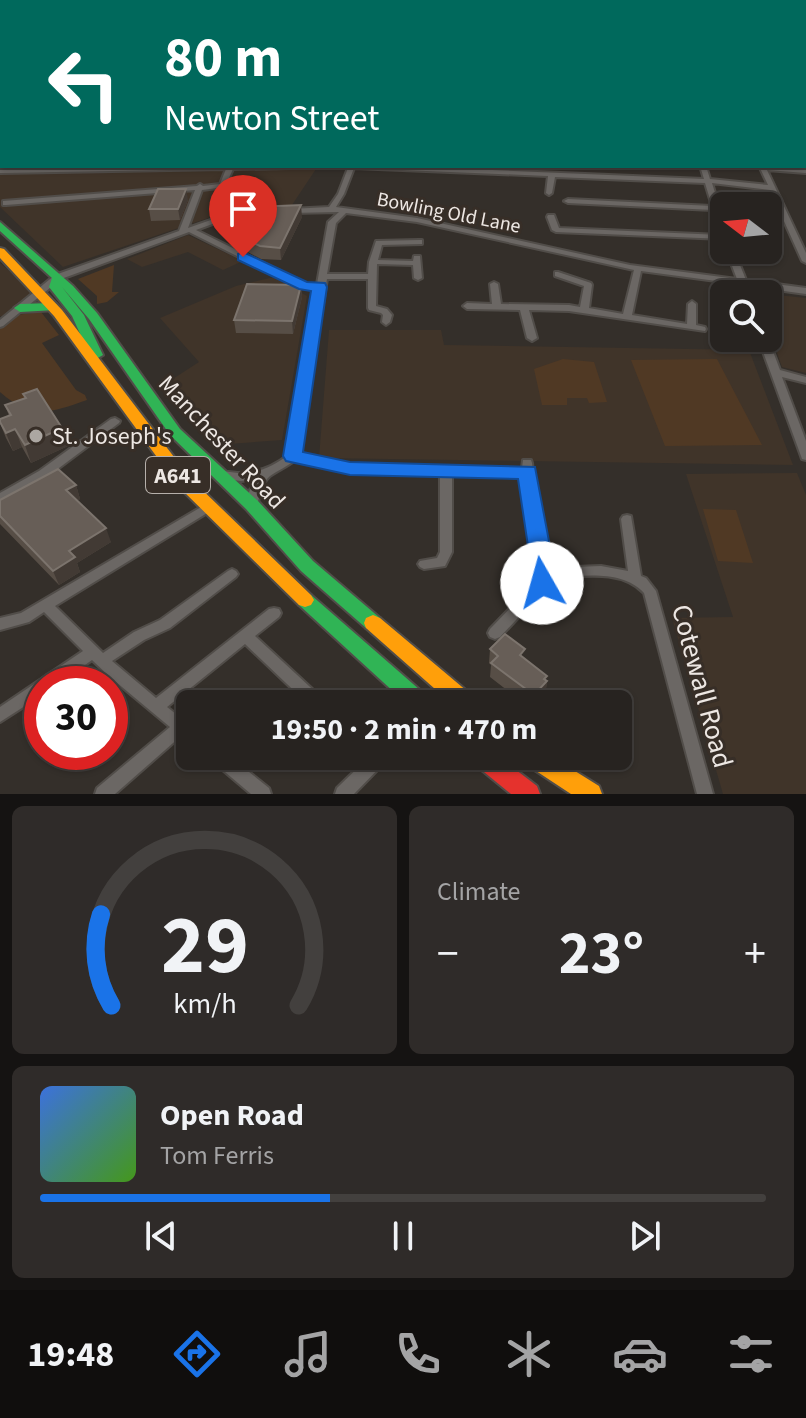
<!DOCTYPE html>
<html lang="en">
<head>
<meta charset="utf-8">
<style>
  :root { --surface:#272320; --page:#2f2b29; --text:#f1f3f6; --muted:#a4a4a5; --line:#43403e; --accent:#1a73e8 }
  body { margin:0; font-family:"Source Sans 3",sans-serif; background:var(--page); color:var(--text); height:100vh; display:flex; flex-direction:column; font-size:30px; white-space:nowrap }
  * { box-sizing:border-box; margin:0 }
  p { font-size:26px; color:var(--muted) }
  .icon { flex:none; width:44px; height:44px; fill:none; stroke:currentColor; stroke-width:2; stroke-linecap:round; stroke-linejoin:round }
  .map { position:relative; height:794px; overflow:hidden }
  .side { display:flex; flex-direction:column; gap:12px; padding:12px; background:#151312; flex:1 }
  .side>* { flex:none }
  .guide { position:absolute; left:0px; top:0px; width:806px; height:168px; box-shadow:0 2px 6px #0004,0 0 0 2px var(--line); background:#00695c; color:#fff; overflow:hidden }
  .needle { width:52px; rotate:286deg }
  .fabs { position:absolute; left:710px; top:192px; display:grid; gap:16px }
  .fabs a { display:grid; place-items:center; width:72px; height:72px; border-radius:12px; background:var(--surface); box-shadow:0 2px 6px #0004,0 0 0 2px var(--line); font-size:40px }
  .speed { position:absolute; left:24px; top:666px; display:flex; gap:16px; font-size:40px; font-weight:700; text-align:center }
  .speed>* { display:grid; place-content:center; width:104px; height:104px; border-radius:50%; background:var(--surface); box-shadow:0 2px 6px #0004,0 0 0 2px var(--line); line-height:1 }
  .speed .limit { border:12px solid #d22; background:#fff; color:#111 }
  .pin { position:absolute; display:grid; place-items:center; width:68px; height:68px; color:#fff; margin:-82px -34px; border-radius:50% 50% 50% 0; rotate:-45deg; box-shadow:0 0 8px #0007 }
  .pin .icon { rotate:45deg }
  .me { position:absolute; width:88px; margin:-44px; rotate:353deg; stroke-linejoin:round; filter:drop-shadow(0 0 6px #0008) }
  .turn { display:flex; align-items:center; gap:28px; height:168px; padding:0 32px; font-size:36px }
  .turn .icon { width:104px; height:104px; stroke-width:2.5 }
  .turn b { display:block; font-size:56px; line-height:68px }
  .big { font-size:60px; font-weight:700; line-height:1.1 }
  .side .widget { flex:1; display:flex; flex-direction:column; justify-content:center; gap:12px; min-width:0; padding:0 28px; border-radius:12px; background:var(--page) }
  .side .dial { align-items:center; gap:0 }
  .dial svg { height:208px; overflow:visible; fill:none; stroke:var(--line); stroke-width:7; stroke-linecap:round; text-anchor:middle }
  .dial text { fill:var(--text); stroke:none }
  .song { display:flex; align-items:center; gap:24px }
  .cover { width:96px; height:96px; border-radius:12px; background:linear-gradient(135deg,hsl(220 70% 55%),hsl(100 70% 35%)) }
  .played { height:8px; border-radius:4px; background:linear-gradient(90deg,var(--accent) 40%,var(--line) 40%) }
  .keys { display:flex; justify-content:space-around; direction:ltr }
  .heat { display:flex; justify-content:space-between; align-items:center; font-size:44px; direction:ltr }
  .side .tiles { flex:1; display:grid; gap:12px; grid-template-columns:1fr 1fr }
  .widget:last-child { grid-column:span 2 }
  .trip { position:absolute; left:176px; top:690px; width:456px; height:80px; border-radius:12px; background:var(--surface); box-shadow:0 2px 6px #0004,0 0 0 2px var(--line); font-weight:700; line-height:80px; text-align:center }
  .tabs { display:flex; height:128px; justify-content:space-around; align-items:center; background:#100e0d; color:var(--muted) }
  .tabs .icon { width:56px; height:56px }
  .tabs .current { color:var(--accent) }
  .tabs b { font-size:36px; color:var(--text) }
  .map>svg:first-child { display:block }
  .built { fill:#403429 }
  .green { fill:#503924 }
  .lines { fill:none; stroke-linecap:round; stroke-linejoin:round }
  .street-casing { stroke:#514d49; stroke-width:4 }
  .fast-casing { stroke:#514d49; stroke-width:4 }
  .slow-casing { stroke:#514d49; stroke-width:4 }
  .jam-casing { stroke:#514d49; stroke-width:4 }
  .street { fill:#6b6764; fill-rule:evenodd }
  .fast { fill:#30b455; fill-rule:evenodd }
  .slow { fill:#ff9f0a; fill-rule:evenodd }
  .jam { fill:#e5322d; fill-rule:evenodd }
  .wall { fill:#574e46 }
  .shaded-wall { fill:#423a34 }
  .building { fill:#675e57; stroke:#7c746d; stroke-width:2 }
  .route { fill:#1a73e8; stroke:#114b97; stroke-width:2 }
  .poi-dot { fill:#aca7a2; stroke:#372e27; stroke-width:3 }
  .labels { text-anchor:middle; stroke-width:6; stroke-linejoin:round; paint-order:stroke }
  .far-street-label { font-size:20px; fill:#ede7e3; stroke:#372e27 }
  .shield { fill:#372e27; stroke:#b6b0ab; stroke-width:2 }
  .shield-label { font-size:22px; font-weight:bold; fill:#ede7e3 }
  .poi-label { font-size:24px; fill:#ede7e3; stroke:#372e27; text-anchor:start }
  .street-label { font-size:24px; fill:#ede7e3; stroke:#372e27 }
  .near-street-label { font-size:28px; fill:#ede7e3; stroke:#372e27 }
</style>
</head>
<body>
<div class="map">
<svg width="806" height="794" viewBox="0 0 806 794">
  <rect width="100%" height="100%" fill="#342f2a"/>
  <path class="built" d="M0,16l2,150h316l-26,39 -57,4 -172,58 -63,-60z
    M188,235l55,26 -20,9 -35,-18 -46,15 -15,-8z
    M0,263l33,29 -30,25 -3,-1z
    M274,277l33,19 -25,144 -67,5 -50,-61 34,-22 -39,-44 76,-32z
    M768,294l38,4v75l-24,-6 -14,-40z
    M329,330h112l3,15 305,5 44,115 -474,-7z
    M797,473l9,22v299h-83l-51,-176 61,-1 -47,-143z"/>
  <path class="green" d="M546,0h260v51l-2,-49z
    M114,265l-2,27h7l-12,10 -10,2v-8l-19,-17z
    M41,312l18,23 -17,8 34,47 9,5 2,5c-37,13 -55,20 -87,-8v-63l16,-14z
    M563,359l31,3 13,40 -18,1 -2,-5h-20v7h-25l-8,-36z
    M717,359l45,86 -97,1 -34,-86z
    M703,509l33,1 17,53 -35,-2z"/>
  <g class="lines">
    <g class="street-casing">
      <path id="street" d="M8,0h5l-3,2h-5z
        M137,0h5l-2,2h-5z
        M241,0h4l-2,2h-4z
        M275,0h4l-1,2h-4z
        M539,0h4l1,2h-4z
        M0,12h2v2h-2z
        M0,24h2v2h-2z
        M0,33h2v3h-2z
        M804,50h2v3h-2z
        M0,76h2v4h-2z
        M0,99h2v4h-2z
        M176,166h117l-3,2 -57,1 -8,18 -23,3 -14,38 37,-13 40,-5v4l-39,5 -30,11 110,54h11l11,-62 11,-10 -49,1 -4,-2 4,-2 39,-2 9,-13 10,-26 -2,-2h50l308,13 -4,-13h6l4,13 58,6 -9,-19 47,3v4l-39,-3 39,83v10l-4,-2 -32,-71 -58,-7 12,39v17l-168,-7 -4,-2 -5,-13 1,-2h6l5,13 162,7 -8,-25 -145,-7 -4,-2 4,-2 144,7 -7,-23 -150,-6 -3,16 -3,2 -3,-2 2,-17 -194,-8 -10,26 -8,13 81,11 213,47 107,14 -11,-29h8l12,30 60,8v6l-58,-8 3,8h-8l-4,-10 -98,-13 -9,44 55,9 1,-20 4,-3 4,3v21l9,2 1,2 -1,2 -136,-20 -40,-1 8,28 -5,3 -5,-3 -7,-28 -53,-1 -4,-3 4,-3 25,1 -2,-20 4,-2 4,2 3,20 68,1 11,2 4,-21 -29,-10v-4h3l33,11 1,2 -3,23 34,6 11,-44 -217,-48 -71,-9 -10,10 -9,51h41l1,-12 7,-21 43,-1h3v4l-40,1 -4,15 35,1 1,-5h6l2,22 -4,2 -4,-2 -1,-13 -36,-1 -1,42 11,3 5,6 -2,7 -4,3 -4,-3 1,-7 -2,-2 -12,-3 -1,-2v-29h-41l-28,175 51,11 172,3 1,-8h8l1,3 7,61 9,44 53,-2 27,5 -7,-52 2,-3 4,-1 4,1 10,60 5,2 10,13 57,203h-16l-53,-201c-24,-25 -63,-16 -95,-15l-2,9 -47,50 -5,2 -5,-2 -2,-4 2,-4 46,-48 1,-8 -10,-49 -4,-48 -71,-1v77l-7,14 -21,3 -4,-2 -2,-3 2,-3 17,-3 3,-6v-78l-90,-1 -55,-13c-8,7 -17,10 -25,16 -9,7 -10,21 -14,32h-8c-4,-10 3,-20 8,-29l-15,2 -24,-3 -2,-3 2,-3c7,-1 13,0 21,1 20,0 35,-6 50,-18l29,-166 -16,-1 -112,-56 -128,47 -58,47 -3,1v-7l55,-45 124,-44 16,-41 -189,15h-3v-4l194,-15 3,-2 3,2 17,-2 6,-15 -226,4v-4z
        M758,338h10l12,32 26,7v6l-24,-6 24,64v19l-4,-1 -1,-3z
        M115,418l5,3 -1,2 -72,54 -47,25v-9l39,-22 72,-52z
        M208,503l4,1 2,3 -2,3 -157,96 48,47 31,-21 26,-12 68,-49 4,-2 4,2 2,3 -2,3 -66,51 -26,12 -32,21 44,37 113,-89 5,-1 5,1 2,4 -2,4 -24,19 68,63 2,5h-17l-63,-60 -78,63 23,18v16l-9,-5 -66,58h-20l2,-6 73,-61 -60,-50 -18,-17 -34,24h-16v11l-42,27v-15l83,-56 -39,-39 -15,10 -29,8v-12l21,-5z
        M209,756h20l40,32 2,6h-20l-39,-33z
        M370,756h19l-3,5 -32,33h-19l2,-6z"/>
    </g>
    <g class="fast-casing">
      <path id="fast" d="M340,0h149l-3,2z
        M0,222l73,64 24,27 83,116 78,72 55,60 67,57 2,5 -2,5 -7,3 -7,-3 -65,-57 -55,-62 -76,-74 -81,-116 -27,-32 22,28 19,40 -7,4 -5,-1 -19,-42 -23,-29 3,-9 -52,-47z
        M52,303l4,1 2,3 -2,3 -36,2 -6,-4 6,-4z
        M305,593l6,2 117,102 3,7h-24l-108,-99 -3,-5 3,-5z"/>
    </g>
    <g class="slow-casing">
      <path id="slow" d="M0,248l4,1 58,61 128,168 121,117 3,5 -3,5 -6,2 -6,-2 -121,-119 -124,-170 -54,-58z
        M373,615l7,3 94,79 3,7h-25l-86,-76 -2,-5 2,-5z
        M521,756h30l48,30 3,8h-31l-47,-31z"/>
    </g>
    <g class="jam-casing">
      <path id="jam" d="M470,756h28l39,30 3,8h-29l-38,-31z"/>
    </g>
    <use href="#street" class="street"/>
    <use href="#fast" class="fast"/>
    <use href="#slow" class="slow"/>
    <use href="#jam" class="jam"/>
  </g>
  <path class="wall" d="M188,200l-8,20 -29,1 -2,-12z
    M302,217l-21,43 -20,-1 -23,-12 -2,-12z
    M301,285l1,12 -9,37 -57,-1 -2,-13z
    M23,394l39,34 6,18 -37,17 -9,-16 -9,4 -7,-13 -6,-15 9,-7 -4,-11 20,-7z
    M76,485l4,14 -3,2 34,41 -34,21 3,9 -21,13 -59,-61v-24z
    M490,649l34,9 23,23 -2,15 -8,8h-12l-35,-27 1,-12 -2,-2z"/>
  <path class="shaded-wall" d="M186,189l2,11 -8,20 -2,-11z
    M301,205l1,12 -21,43 -1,-12z
    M301,285l1,12 -9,37 -1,-13z
    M62,428l6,18 -37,17 -6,-18z
    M15,429l7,18 -9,4 -7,-18z
    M76,485l4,14 -9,5 -5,-14z
    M106,528l5,14 -34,21 3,9 -21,13 -6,-14 16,-20z
    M547,676l-2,8 2,-3 -2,15 -8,8h-4l1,-9z"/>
  <path class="building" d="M158,189h28l-8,20h-29z
    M301,205l-21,43 -20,-2 -24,-11 17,-28z
    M247,284l54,1 -9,36 -58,-1z
    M37,389l25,39 -37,17 -10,-16 -9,4 -6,-11v-3l11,-4 -6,-10 21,-7 -3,-4z
    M58,469l18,16 -10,5 40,38 -37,23 6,6 -22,14 -53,-55v-16z
    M505,634l20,15 -5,6 27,21 -3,3 3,2 -13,14 -43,-32 7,-7 -8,-7z"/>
  <path class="route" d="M243,252l64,30 18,1 2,4 -24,165 47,10 185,5 20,106 -5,17 -8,2 -8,-2 -3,-7 1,-10 -14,-94 -168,-4 -64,-14 -3,-5 28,-165 -12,-2 -61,-29v-6z"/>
  <circle class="poi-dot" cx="36" cy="436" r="8"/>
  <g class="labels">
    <g class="far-street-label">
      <text transform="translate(449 212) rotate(11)" y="7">Bowling Old Lane</text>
    </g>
    <rect class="shield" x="146" y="457" width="64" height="36" rx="6"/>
    <g class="shield-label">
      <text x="178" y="483">A641</text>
    </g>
    <g class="poi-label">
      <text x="52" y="444">St. Joseph's</text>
    </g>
    <g class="street-label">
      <text transform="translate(222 442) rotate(47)" y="8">Manchester Road</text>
    </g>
    <g class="near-street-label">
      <text transform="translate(703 686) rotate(75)" y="10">Cotewall Road</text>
    </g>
  </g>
</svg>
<div class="fabs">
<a><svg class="needle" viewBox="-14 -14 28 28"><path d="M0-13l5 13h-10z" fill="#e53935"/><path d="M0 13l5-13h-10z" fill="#a4a4a5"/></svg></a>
<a><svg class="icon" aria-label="search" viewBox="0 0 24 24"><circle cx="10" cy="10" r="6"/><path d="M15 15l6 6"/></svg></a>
</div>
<div class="speed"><div class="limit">30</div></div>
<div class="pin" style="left:243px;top:257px;background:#d93025"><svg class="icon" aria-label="arrive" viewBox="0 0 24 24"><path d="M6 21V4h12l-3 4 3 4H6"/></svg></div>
<svg class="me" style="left:542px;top:583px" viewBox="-20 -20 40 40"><circle r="19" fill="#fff"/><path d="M0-13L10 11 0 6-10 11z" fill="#1a73e8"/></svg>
<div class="trip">19:50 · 2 min · 470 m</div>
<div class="guide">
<div class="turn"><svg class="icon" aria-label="left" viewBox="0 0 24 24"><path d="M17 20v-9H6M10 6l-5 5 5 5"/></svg><div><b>80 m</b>Newton Street</div></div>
</div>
</div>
<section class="side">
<div class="tiles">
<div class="widget dial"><svg viewBox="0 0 100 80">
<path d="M14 69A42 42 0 1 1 86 69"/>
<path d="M14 69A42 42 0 0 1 10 34" stroke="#1a73e8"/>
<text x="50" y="56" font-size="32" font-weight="700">29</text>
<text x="50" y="72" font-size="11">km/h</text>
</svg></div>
<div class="widget"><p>Climate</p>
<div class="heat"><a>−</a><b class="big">23°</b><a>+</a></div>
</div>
<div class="widget">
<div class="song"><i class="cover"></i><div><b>Open Road</b><p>Tom Ferris</p></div></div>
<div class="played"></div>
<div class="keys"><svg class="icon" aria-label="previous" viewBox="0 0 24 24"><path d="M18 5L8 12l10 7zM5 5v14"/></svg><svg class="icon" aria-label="pause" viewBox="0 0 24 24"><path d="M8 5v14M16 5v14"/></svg><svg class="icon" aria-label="next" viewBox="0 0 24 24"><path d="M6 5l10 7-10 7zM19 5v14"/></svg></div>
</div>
</div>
</section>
<nav class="tabs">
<b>19:48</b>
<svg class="icon current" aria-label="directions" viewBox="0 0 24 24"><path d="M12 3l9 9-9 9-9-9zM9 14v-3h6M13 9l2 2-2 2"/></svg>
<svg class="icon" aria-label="music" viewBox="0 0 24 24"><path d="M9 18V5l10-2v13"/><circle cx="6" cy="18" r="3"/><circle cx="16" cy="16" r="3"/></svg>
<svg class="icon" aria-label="phone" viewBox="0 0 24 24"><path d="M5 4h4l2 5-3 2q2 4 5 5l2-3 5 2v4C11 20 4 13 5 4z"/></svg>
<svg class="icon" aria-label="climate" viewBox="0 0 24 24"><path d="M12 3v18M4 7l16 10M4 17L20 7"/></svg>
<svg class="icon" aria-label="car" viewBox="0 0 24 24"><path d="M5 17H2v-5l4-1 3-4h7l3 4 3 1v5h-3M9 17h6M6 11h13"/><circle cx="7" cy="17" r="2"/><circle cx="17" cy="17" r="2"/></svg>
<svg class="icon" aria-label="filters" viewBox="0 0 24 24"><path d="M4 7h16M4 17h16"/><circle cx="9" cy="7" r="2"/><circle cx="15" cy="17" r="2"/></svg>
</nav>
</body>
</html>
